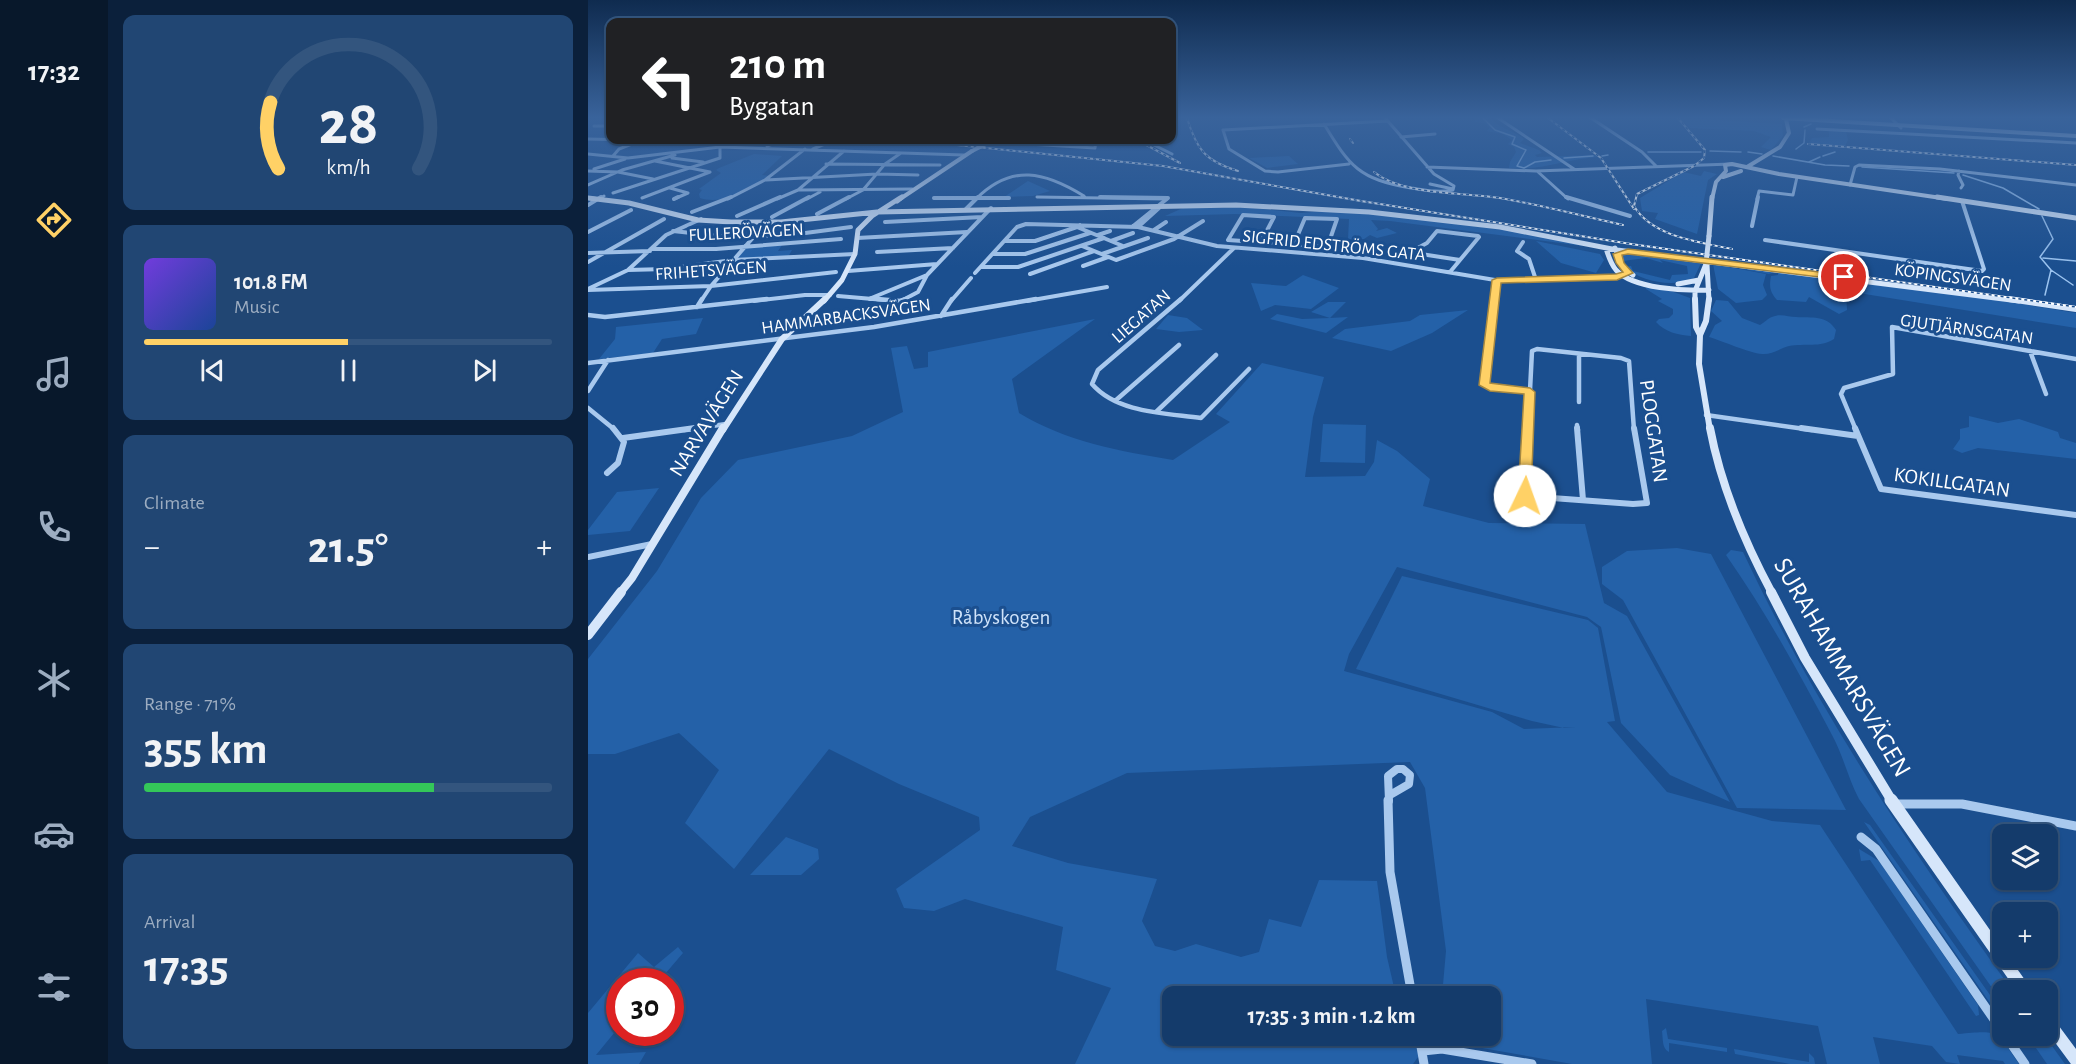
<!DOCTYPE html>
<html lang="en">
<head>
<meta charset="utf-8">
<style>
  :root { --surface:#143b6b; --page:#214673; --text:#f1f3f6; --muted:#9dadc1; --line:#33557e; --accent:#ffd166 }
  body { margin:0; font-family:"Alegreya Sans",sans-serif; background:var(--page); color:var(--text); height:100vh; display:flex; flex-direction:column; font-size:22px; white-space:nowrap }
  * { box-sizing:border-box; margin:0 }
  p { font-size:20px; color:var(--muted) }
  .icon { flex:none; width:33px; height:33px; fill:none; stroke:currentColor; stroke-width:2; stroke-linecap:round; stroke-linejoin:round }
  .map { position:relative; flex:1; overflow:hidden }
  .details { display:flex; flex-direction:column; gap:15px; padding:15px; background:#0b203b; width:480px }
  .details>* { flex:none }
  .top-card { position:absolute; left:18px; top:18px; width:570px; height:126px; border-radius:12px; box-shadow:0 2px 4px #0004,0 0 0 2px var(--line); background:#202124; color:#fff; overflow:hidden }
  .buttons { position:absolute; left:1404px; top:824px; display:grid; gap:12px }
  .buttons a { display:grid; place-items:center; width:66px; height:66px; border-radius:12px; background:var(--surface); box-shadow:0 2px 4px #0004,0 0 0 2px var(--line); font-size:30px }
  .speed { position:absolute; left:18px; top:968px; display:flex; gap:12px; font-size:30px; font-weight:700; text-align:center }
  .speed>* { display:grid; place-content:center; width:78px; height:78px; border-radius:50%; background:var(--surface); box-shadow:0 2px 4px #0004,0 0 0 2px var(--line); line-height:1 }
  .speed .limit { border:9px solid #d22; background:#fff; color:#111 }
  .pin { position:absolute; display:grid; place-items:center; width:51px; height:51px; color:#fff; margin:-26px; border:3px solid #fff; border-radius:50%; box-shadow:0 2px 6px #0007 }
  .me { position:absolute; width:66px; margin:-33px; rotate:3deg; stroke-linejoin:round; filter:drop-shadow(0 0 4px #0008) }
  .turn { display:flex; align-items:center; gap:21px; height:126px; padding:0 24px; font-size:27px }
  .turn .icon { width:78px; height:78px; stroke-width:2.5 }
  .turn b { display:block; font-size:42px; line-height:51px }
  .big { font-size:45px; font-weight:700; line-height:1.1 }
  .details .card { flex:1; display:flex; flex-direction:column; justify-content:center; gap:9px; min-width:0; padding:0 21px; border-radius:12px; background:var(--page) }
  .details .dial { align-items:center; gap:0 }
  .dial svg { height:156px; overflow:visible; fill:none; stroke:var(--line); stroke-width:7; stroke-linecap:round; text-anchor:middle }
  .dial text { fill:var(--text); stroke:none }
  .song { display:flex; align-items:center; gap:18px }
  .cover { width:72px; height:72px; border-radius:9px; background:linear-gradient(135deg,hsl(260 70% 55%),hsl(220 70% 35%)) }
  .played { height:6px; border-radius:3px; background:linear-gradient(90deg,var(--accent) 50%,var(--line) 50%) }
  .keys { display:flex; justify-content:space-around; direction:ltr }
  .heat { display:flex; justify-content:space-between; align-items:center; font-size:33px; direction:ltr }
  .charge { height:9px; border-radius:4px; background:linear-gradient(90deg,#34c759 71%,var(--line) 0) }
  .trip { position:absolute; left:574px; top:986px; width:339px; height:60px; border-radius:12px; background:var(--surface); box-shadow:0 2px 4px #0004,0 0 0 2px var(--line); font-weight:700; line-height:60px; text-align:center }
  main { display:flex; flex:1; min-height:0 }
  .dock { display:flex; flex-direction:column; width:108px; justify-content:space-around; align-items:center; background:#08182b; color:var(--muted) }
  .dock .icon { width:42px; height:42px }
  .dock .selected { color:var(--accent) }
  .dock b { font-size:27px; color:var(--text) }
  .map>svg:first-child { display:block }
  .green { fill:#2461a8; fill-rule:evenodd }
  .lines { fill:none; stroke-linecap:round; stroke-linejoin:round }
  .stream { stroke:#9cc4f0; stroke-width:1.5 }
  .street-far5 { stroke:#a9c9ee; stroke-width:3 }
  .street-far4 { stroke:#a9c9ee; stroke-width:4 }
  .street-far3 { stroke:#a9c9ee; stroke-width:4.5 }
  .street-far2 { stroke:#a9c9ee; stroke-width:6 }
  .street-far1 { stroke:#a9c9ee; stroke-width:8 }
  .street { stroke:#a9c9ee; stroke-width:9 }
  .secondary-far5 { stroke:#d6e6fa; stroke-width:4 }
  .secondary-far4 { stroke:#d6e6fa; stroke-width:5 }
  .secondary-far3 { stroke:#d6e6fa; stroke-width:6 }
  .secondary-far2 { stroke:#d6e6fa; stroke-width:8 }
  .secondary-far1 { stroke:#d6e6fa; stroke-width:10 }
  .secondary { stroke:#d6e6fa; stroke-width:13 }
  .rail-casing { stroke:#fff; stroke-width:2 }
  .rail { stroke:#1b4f8f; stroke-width:1.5; stroke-dasharray:3; stroke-linecap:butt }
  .secondary-bridge-far1 { stroke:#d6e6fa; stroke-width:4 }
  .secondary-bridge { stroke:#d6e6fa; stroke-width:5 }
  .route { fill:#ffd166; stroke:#a68842; stroke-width:1.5 }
  .labels { text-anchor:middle; stroke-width:6; stroke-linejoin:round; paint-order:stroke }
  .far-street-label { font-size:18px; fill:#fff; stroke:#1b4f8f }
  .street-label { font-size:21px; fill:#fff; stroke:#1b4f8f }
  .park-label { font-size:21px; fill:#cfe3fa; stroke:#1b4f8f }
  .near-street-label { font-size:26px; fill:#fff; stroke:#1b4f8f }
</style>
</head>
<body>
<main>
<nav class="dock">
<b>17:32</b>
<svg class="icon selected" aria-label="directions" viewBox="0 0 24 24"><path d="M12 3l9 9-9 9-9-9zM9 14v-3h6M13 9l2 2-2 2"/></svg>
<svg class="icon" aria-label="music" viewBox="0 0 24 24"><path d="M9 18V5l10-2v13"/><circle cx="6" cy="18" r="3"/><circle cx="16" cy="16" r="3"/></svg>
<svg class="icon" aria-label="phone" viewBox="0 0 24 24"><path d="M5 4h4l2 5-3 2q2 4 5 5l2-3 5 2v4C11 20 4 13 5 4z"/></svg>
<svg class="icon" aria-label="climate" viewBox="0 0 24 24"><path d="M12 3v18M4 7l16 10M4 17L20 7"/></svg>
<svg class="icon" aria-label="car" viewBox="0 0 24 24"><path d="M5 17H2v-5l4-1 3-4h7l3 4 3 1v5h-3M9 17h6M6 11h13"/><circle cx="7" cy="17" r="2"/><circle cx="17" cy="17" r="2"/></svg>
<svg class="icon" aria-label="filters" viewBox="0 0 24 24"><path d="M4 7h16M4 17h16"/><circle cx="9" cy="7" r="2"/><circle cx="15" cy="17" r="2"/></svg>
</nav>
<section class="details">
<div class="card dial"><svg viewBox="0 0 100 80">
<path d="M14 69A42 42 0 1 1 86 69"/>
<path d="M14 69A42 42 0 0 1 10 35" stroke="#ffd166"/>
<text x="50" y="56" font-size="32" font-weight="700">28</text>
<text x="50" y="72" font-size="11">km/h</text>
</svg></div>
<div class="card">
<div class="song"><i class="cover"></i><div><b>101.8 FM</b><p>Music</p></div></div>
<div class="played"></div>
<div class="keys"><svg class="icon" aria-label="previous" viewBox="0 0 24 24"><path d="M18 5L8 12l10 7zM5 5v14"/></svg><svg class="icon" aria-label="pause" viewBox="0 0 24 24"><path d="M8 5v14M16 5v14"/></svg><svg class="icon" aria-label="next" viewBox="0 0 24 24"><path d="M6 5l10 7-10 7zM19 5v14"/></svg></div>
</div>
<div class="card"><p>Climate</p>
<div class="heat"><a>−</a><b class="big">21.5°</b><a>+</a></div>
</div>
<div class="card"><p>Range · 71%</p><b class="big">355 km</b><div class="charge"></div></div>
<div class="card"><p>Arrival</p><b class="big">17:35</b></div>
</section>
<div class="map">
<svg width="1488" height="1064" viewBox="0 0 1488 1064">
  <rect width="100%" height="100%" fill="#1b4f8f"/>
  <path class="green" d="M886,118h17c9,11 22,12 33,21l-4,4 19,7 3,3 -7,2 2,2 57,-2 4,2c-31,2 -58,14 -89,11l1,-6 6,-10 -2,-5 -6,-3 4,-4 -9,-6 -17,-3 4,-3 -6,-5 -9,-1z
    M1092,118l102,6 1,12 -12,14 -10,-3 10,-10 -17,-6 -64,-3z
    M1241,130l17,1 2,9 -3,6 -36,-3 3,-5 17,-1z
    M166,154l28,2 -20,19 8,1c-21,12 -45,30 -70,22l-1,-4 3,-4 -3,-1 22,-16 -5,-3 3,-2z
    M701,156l9,8 -31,4 -18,-10z
    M1116,171l13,3 -9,6 -11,54 -42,-15 3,-6 -16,-2 -2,-13 43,-26 18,4z
    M440,181l22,10 -17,5 -29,1z
    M654,207l59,6 23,-2 62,4 73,9 67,9 65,14 -201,-26 -19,-1 7,9 -2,2 11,-3 10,5 -20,5 -7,-3 -6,4h-16l1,-20 -114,-5 -70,2 18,-8z
    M948,241l64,13 4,6 -8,13 -35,-10z
    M194,245l-4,6 14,-1 -4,7 -51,2 8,-11z
    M1037,253l28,2v2l28,1 92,12 -1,3 -3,1 -67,-13 -8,17c-19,10 -54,4 -68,-11l5,-1 2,5 37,9 2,-5 16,-1 -1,-8 -27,-6 3,3 -17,-5 -23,3 -2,-6z
    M1125,264l53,10 -3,11 4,10 -5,5 -26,3 -18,-14z
    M1190,271l171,21 127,21v15l-230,-37 1,19 -8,4 -30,-17 -3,5 -29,-2c-7,-8 -8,-13 -6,-24l7,-1z
    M715,275l36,13 -28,21 -36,-4 -14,6 -10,-28 35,3z
    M1059,285l24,6 19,7 1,38c-13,-1 -26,-4 -35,-14l3,-3 10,-1 4,-4v-5l-15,-8 4,-2 -16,-10z
    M1128,300l12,1 14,17 18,7c4,-2 8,-7 12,-8 9,-4 16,0 24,0 15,1 31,-2 40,13l-2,9c-14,9 -29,4 -45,7 -8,2 -18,9 -27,8 -12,-1 -40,-13 -53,-17l6,-12 7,-4 -11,-10z
    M740,302h18l-16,16 18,-1 -22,16 -56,-14 7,-5 25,5 28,-1 -19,-6z
    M880,310l-36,23 -41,18 -59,-13 13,-9 65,-8 10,-6z
    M580,315l19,3 16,12 -24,2 -23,-3z
    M115,318l-7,16 -34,5 -9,14 -54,6 16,-20 1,-12z
    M507,319l-83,60 7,34c48,29 100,38 154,47l57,-38 -14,-8 46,-51 62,14 -11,40 -8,60 60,-1 9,-14 3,-22 20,11 33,28 -7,27 66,17 96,1 19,79 23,13 103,186 -60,-27 -49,-52 -20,-96 -14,-10 -190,-50 -48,87 -5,17 148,41 32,17 52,-2 -12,1 -32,-7 -176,-52 46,-93 186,44 10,8 17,93 -8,1 60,70 105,29 48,4 138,209c41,-4 38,-4 61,30h-14l-2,-3 -46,-6 3,9 -14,-2 -14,-16 -59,-9 7,27h-53l-9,-38 -172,-27 6,65h-80l-141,-25 -18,25h-338l36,-76 -55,-18 7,-43 -98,-28 -31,12 -30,-3 -8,-19 84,-59 -1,-13 -80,-33 -70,-35 -95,120 -49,-46 34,-53 -40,-37 -64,21h-27v-95l69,-88 44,-73 37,-38 114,-24 51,-24 -12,-64 16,-2 7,23 14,-2v-15zM822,762l15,26 21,163 -4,45h49v39h-318v-39h223l-9,-39 -10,-76 -58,-1 -18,47 -32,-8 -10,33 -18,5 -45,-13 -21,7 -20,-5 -13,-25 15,-42 -89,-16 -56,-17 18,-29 97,-44z
    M1381,416l29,7 21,-4 39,13 2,6 16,5v16l-98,-11 -16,5 -9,-4 7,-10v-10l9,-2z
    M735,424l43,1 -1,38 -45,-1z
    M71,488l-29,43 -42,4v-5l29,-38z
    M1089,548l34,6 135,256 -109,-2 -114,-208 -21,-16v-17l25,-16z
    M1143,550l12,2c73,156 168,298 269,438h-10v12l-143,-203c-11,-21 -16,-44 -27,-64 -33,-62 -66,-123 -106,-180z
    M1276,822l6,3 132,187v8z
    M198,837l32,12 1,10 -18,16h-51z
    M1271,849l20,12 99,144 1,10 -3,1 -106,-156 -9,1z
    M90,947l5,6 -24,28h-39l-1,46 -23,28 50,-3 -7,12h-51v-51l50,-60 16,14z
    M1078,1028l2,11 59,9v4l-58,-9v9c-7,-3 -6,-13 -7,-21z
    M1439,1035h17l21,29h-18z
    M1146,1049l75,13v-9l5,5 1,6h-25l-55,-10z"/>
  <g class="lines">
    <path class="stream" d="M895,118l12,12 20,7 -3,7 14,6 -9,16 7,2 11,-6 16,-2
      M1216,127l7,-3
      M1208,149l8,-6 1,-13
      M1122,151l31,1
      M1060,152h53
      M1160,152l14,2
      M1014,156l6,-1
      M1185,156l52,9 24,1
      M1235,156l12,-4
      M976,158l29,-2
      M1221,162l11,-5
      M1274,167l92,6
      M1375,175l40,13 36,21
      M1454,216l11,23 -13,18 11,13 -6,25
      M1455,258l33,3
      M1463,270l22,15"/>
    <path class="street-far5" d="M910,118l76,51
      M1003,118l51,34 14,14
      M1303,118l10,10
      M736,124c26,43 35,55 87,64 14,2 28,5 42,2l1,-4 -20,-12 -48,-55
      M6,126h16
      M1229,129l259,14
      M813,137l34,-3
      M0,139l138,3
      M556,140l28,14
      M425,143l82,5 1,-8
      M179,146l16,-6
      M225,149l21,-9
      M0,154l40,4 92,-11 244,8
      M25,156l6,-7 18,-7
      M84,158l31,4
      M238,164l114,1
      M761,164l-71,8 -13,-1 -36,-22 -6,-19 164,-9
      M839,167l109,4 195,-7
      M6,169l31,-10
      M0,171l30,1 35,7
      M949,171l31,28
      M1371,171l-1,4 5,10 -2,3
      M178,180l111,-6 41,1
      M842,184l23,5
      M0,185l34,-15 53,-15
      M1262,185l5,-18 4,-2 81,4 136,16
      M82,188l18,5 -14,6
      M211,190l113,-1
      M25,193l107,-35v-11l11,-7
      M449,197l130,2
      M54,198l68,-26 -55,-11
      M346,198h75
      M11,199l5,-3
      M140,199l37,-19 40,-31
      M189,199l21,-9 46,-39
      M219,199l13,-7
      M258,199l17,-9 22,-26 16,-11
      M388,199c36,-36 69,-27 108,-3
      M1169,199l2,-8 34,4 4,-18"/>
    <path class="street-far4" d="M512,197l68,1 -36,29
      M978,197l64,19
      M346,198h75
      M86,199l4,-2
      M0,205l13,-8
      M377,210l13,-13
      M104,212l39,-15
      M229,214l32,-17
      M149,216l43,-19
      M184,217l37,-20
      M297,222l97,-5
      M492,225l-3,2 46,19
      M1164,226l6,-29
      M550,227l21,-19
      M566,230l12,-8
      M85,231l55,6 62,-2 61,-8
      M849,231l41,5 1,1 -19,23 -39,-6 -7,-4 13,-7z
      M0,232l43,-22
      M510,235l12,-4
      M269,238l110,-6
      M1177,240l217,31 2,-2 -22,-68
      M417,241h30l42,-14
      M523,241l22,-8
      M673,242l13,-25 -31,-2 -15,25 120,8
      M935,242l-6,9 12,8 7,21
      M706,244l11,-26 32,1 -9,26
      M494,246l34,14 58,-21 29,-18
      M64,249h64l125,-10
      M289,252l76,-4
      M0,253l62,-2
      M405,254h32l65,-21
      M514,254l46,-16
      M0,262l76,-43
      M495,266l25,-9
      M394,267h36l86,-29
      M40,270l38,-1 67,-9 122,-6
      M260,271l89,-7
      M862,272l10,-12
      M387,273l42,-46 9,-3 112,3 79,19 146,12 138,23 113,-4 7,-3
      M442,274l64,-23
      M0,289l40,-19 38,-35 35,-16
      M0,290l123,-4 125,-14
      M250,296l58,5
      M281,299l58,-24 64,-67
      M113,301l10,-15 52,-60
      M166,301l51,-6h25
      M313,301l17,-9 9,-17
      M363,301l20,-23
      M439,301l80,-14
      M591,301l55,-53
      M907,301l2,-20"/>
    <path class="street-far3" d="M289,299l23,2 6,-2
      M593,299l-83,71 -6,14c25,29 73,29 109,34l48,-49
      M907,299l-10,86 5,3 40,4
      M109,307l5,-8
      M0,315l17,2 162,-18
      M353,316l11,-17
      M1442,351l16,43
      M991,354v48
      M0,363l286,-36 162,-28
      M0,391l20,-31
      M527,401l64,-56
      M0,408l27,22
      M568,412l60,-57
      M1118,415l106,15
      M989,425l1,5
      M96,430l42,-6
      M940,430l4,-79 5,-2 84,9 8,3 5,69
      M1268,430l-15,-36 3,-6 49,-14 -1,-47 184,32"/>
    <path class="street-far2" d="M940,428l-3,68 108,8 14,-1 -13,-75
      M989,428l6,72
      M1213,428l57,8
      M1267,428l26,61 195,26
      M35,438l72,-10
      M19,473l11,-10 6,-21 -11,-14
      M0,557l64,-13"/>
    <path class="street-far1" d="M801,801l-1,-25 9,-7h6l7,6 -1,9 -19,11"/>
    <path class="street" d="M800,800l2,72 22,124
      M1306,804h68l114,22
      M1273,837l15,12 126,182
      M831,1035l5,29
      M1417,1035l20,29
      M835,1051l19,-2 90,15"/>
    <path class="secondary-far5" d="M1195,118l293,18
      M398,144l10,-4
      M1159,167l33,-20 9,-14 -3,-14
      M1135,177l18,-6
      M0,198l8,1
      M312,199l72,-48
      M1124,199l4,-17 10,-11 -1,-6 7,-1 47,10 169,25"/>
    <path class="secondary-far4" d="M1349,197l139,21
      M0,198l41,5 69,17 33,2h50l96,-10 359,-7 133,7 131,15 117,23 402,51
      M309,201l5,-4
      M1121,236l3,-39
      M1018,248c2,7 5,16 10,22 17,19 69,21 93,20
      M1027,248l8,20 10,7
      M1119,265l2,36
      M1090,284l21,-4
      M236,301l18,-21 13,-26 3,-24 14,-14 28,-18
      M1107,301v-10l11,-27"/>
    <path class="secondary-far3" d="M1107,299l1,28 4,8 -1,29 11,66
      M1421,299l67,10
      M1112,335l6,-14 3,-22
      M135,430l59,-91 43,-40"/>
    <path class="secondary-far2" d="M1122,428c11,58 34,113 62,165
      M32,593l12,-15 91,-150"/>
    <path class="secondary-far1" d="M1183,592l34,66 87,143
      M0,635l33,-43"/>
    <path class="secondary" d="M1303,800l133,190
      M1460,1022l28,38"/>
    <g class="rail-casing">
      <path id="rail" d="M599,118c10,32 18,43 51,53
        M960,118l53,40 33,51
        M1090,118l27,32 -1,8 -10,8 -57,28 -3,12c18,31 66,36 98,43
        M762,139l3,4
        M320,140l255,26 198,35 270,43 445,63
        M549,140l43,23
        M1220,144l268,21
        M786,172c30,24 89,20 126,26 41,7 82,18 123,27"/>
    </g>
    <use href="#rail" class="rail"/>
    <path class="secondary-bridge-far1" d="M384,151l14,-7"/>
    <path class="secondary-bridge" d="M1118,263l3,-27"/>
  </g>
  <linearGradient id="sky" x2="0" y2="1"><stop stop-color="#0f2b4f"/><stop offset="0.44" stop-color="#39639b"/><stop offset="1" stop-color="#39639b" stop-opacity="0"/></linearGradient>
  <rect width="1488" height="267" fill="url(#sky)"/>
  <path class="route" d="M1040,249l216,26 4,2 -4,3 -216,-26 -6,1 2,8 9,10 -16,7 -116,3 -11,100 40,5 5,4 -4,104 -6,4 -5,-1 -2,-3 6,-102 -34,-3 -11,-6 13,-105 5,-2 119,-4 7,-2 -7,-9 -3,-9z"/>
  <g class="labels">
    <g class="far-street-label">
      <text transform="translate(158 232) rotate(-3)" y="6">FULLERÖVÄGEN</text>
      <text transform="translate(746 245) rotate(6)" y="6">SIGFRID EDSTRÖMS GATA</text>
      <text transform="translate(123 270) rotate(-4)" y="6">FRIHETSVÄGEN</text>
      <text transform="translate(1365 277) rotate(8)" y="6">KÖPINGSVÄGEN</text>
      <text transform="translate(258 316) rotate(-8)" y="6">HAMMARBACKSVÄGEN</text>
      <text transform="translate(553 316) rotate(-41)" y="6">LIEGATAN</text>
      <text transform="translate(1379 329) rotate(8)" y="6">GJUTJÄRNSGATAN</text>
    </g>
    <g class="street-label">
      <text transform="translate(118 423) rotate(-58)" y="7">NARVAVÄGEN</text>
      <text transform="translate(1066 431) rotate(82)" y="7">PLOGGATAN</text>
      <text transform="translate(1364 482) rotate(8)" y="7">KOKILLGATAN</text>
    </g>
    <g class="park-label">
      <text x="413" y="624">Råbyskogen</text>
    </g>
    <g class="near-street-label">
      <text transform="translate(1255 667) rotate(60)" y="9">SURAHAMMARSVÄGEN</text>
    </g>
  </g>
</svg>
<div class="buttons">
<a><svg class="icon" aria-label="layers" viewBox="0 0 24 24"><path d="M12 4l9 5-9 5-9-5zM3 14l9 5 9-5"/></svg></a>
<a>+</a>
<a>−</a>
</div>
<div class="speed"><div class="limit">30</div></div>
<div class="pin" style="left:1256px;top:277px;background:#d93025"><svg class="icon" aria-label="arrive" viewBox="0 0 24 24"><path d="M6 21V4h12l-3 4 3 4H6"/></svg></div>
<svg class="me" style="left:937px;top:496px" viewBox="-20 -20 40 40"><circle r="19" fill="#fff"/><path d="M0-13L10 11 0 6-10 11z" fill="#ffd166"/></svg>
<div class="trip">17:35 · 3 min · 1.2 km</div>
<div class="top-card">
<div class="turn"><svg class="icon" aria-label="left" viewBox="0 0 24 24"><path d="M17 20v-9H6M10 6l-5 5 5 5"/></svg><div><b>210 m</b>Bygatan</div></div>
</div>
</div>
</main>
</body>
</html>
